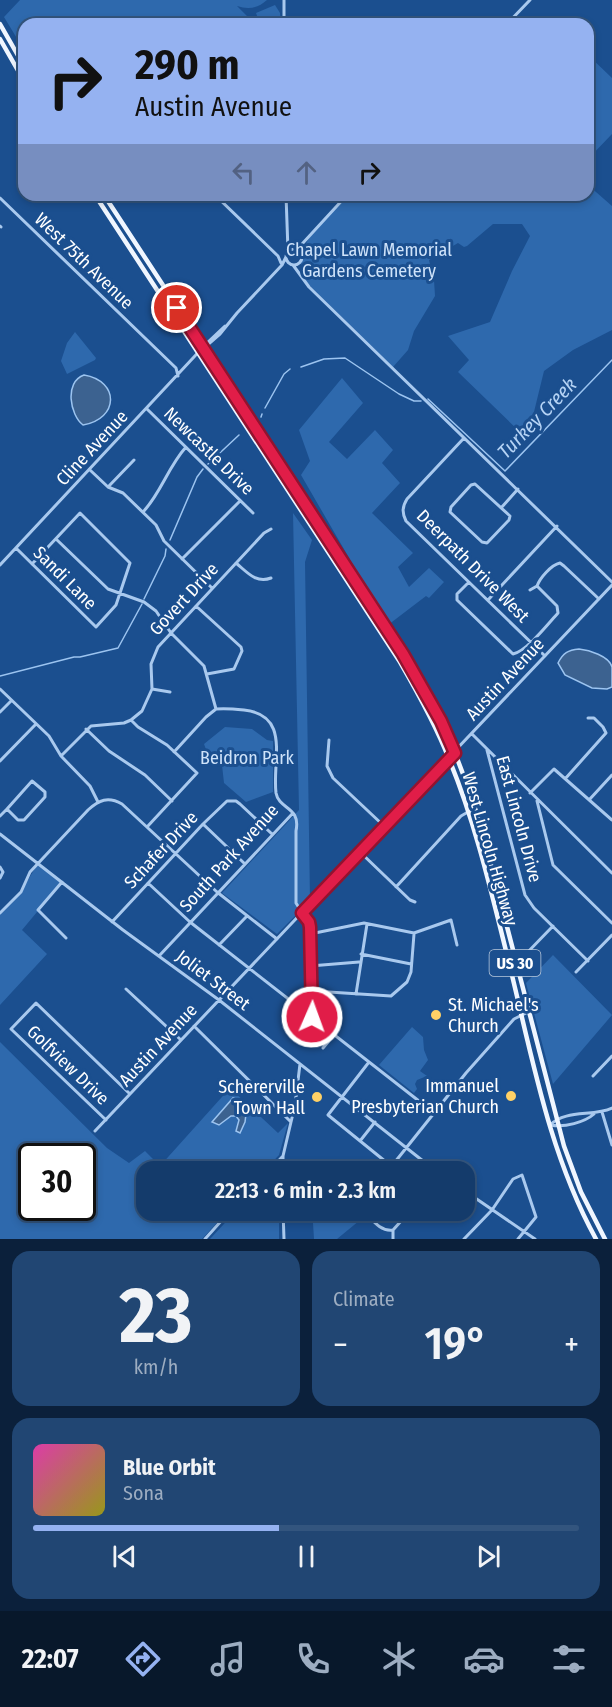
<!DOCTYPE html>
<html lang="en">
<head>
<meta charset="utf-8">
<style>
  :root { --surface:#143b6b; --page:#214673; --text:#f1f3f6; --muted:#9dadc1; --line:#33557e; --accent:#95b2f1 }
  body { margin:0; font-family:"Fira Sans Condensed",sans-serif; background:var(--page); color:var(--text); height:100vh; display:flex; flex-direction:column; font-size:22px; white-space:nowrap }
  * { box-sizing:border-box; margin:0 }
  p { font-size:20px; color:var(--muted) }
  .icon { flex:none; width:33px; height:33px; fill:none; stroke:currentColor; stroke-width:2; stroke-linecap:round; stroke-linejoin:round }
  .map { position:relative; height:1239px; overflow:hidden }
  .side { display:flex; flex-direction:column; gap:12px; padding:12px; background:#0b203b; flex:1 }
  .side>* { flex:none }
  .hud { position:absolute; left:18px; top:18px; width:576px; height:183px; border-radius:18px; box-shadow:0 3px 9px #0003,0 0 0 2px var(--line); background:#95b2f1; color:#111; overflow:hidden }
  .speed { position:absolute; left:18px; top:1143px; display:flex; gap:12px; font-size:30px; font-weight:700; text-align:center }
  .speed>* { display:grid; place-content:center; width:78px; height:78px; border-radius:50%; background:var(--surface); box-shadow:0 3px 9px #0003,0 0 0 2px var(--line); line-height:1 }
  .speed .limit { border:3px solid #111; border-radius:9px; background:#fff; color:#111 }
  .pin { position:absolute; display:grid; place-items:center; width:51px; height:51px; color:#fff; margin:-26px; border:3px solid #fff; border-radius:50%; box-shadow:0 2px 6px #0007 }
  .me { position:absolute; width:66px; margin:-33px; rotate:2deg; stroke-linejoin:round; filter:drop-shadow(0 0 4px #0008) }
  .turn { display:flex; align-items:center; gap:21px; height:126px; padding:0 18px; font-size:27px }
  .turn .icon { width:78px; height:78px; stroke-width:2.5 }
  .turn b { display:block; font-size:42px; line-height:51px }
  .lanes { display:flex; align-items:center; height:57px; padding:0 18px; background:#0003; justify-content:center; gap:30px; direction:ltr }
  .lanes .off { opacity:.35 }
  .big { font-size:45px; font-weight:600; line-height:1.1 }
  .side .tile { flex:1; display:flex; flex-direction:column; justify-content:center; gap:9px; min-width:0; padding:0 21px; border-radius:18px; background:var(--page) }
  .side .dial { align-items:center; gap:0 }
  .dial b { font-size:78px; line-height:1 }
  .song { display:flex; align-items:center; gap:18px }
  .cover { width:72px; height:72px; border-radius:9px; background:linear-gradient(135deg,hsl(320 70% 55%),hsl(60 70% 35%)) }
  .played { height:6px; border-radius:3px; background:linear-gradient(90deg,var(--accent) 45%,var(--line) 45%) }
  .keys { display:flex; justify-content:space-around; direction:ltr }
  .heat { display:flex; justify-content:space-between; align-items:center; font-size:33px; direction:ltr }
  .side .tiles { flex:1; display:grid; gap:12px; grid-template-columns:1fr 1fr }
  .tile:last-child { grid-column:span 2 }
  .trip { position:absolute; left:136px; top:1161px; width:339px; height:60px; border-radius:18px; background:var(--surface); box-shadow:0 3px 9px #0003,0 0 0 2px var(--line); font-weight:600; line-height:60px; text-align:center }
  .tabs { display:flex; height:96px; justify-content:space-around; align-items:center; background:#08182b; color:var(--muted) }
  .tabs .icon { width:42px; height:42px }
  .tabs .on { color:var(--accent) }
  .tabs b { font-size:27px; color:var(--text) }
  .map>svg:first-child { display:block }
  .green { fill:#2e69ad; fill-rule:evenodd }
  .water { fill:#3c6290; stroke:#9cc4f0; stroke-width:1.5 }
  .lines { fill:none; stroke-linecap:round; stroke-linejoin:round }
  .stream { stroke:#9cc4f0; stroke-width:1.5 }
  .minor { stroke:#a9c9ee; stroke-width:3 }
  .major { stroke:#f0f6ff; stroke-width:4.5 }
  .route-casing { stroke:#92132f; stroke-width:15 }
  .route { stroke:#e11d48; stroke-width:10 }
  .poi-dot { fill:#ffd166; stroke:#1b4f8f; stroke-width:2 }
  .labels { text-anchor:middle; stroke-width:6; stroke-linejoin:round; paint-order:stroke }
  .shield { fill:#1b4f8f; stroke:#bbcadd; stroke-width:1.5 }
  .shield-label { font-size:16px; font-weight:bold; fill:#fff }
  .park-label { font-size:18px; fill:#cfe3fa; stroke:#1b4f8f }
  .street-label { font-size:18px; fill:#fff; stroke:#1b4f8f }
  .poi-label { font-size:18px; fill:#fff; stroke:#1b4f8f; text-anchor:end }
  .water-label { font-size:20px; font-style:italic; fill:#b5d3f5; stroke:#1b4f8f }
</style>
</head>
<body>
<div class="map">
<svg width="612" height="1239" viewBox="0 0 612 1239">
  <rect width="100%" height="100%" fill="#1b4f8f"/>
  <path class="green" d="M20,0h247c-9,8 -18,10 -30,6l14,14 -3,4h-224v26l-20,-33z
    M275,5l5,8 1,11h-21l-4,-11z
    M588,55l24,23v56l-24,25z
    M588,185l24,21v124l-39,20 -29,21 -12,49 -11,13 -63,-61 11,-12 -21,-24 42,-14 22,-51 18,-35 -8,-12h-29l-26,22 -3,1 -6,-4 -29,17 2,9 -2,6 5,5 1,16 -21,35 -6,19 -15,17 -87,-85c-18,-37 20,-63 43,-87h239z
    M75,332l21,26 -1,2 -28,14 -6,-13 6,-18z
    M342,378l21,25 -34,39 18,17 28,-29 18,20 -11,13 18,20 -28,30 41,40 -15,14 11,20 20,-19 15,14 -15,16 -3,-2 -38,29 -87,-150 9,-14 -11,-31z
    M293,513l19,27 -7,22 5,339 -33,33 -55,-41 77,-83z
    M225,727l27,2 15,11 6,1v51l-27,10 -22,-19 -2,-18 -14,-10 -4,-11z
    M38,863l24,19 -40,48 25,24 -47,51v-92l21,-21z
    M553,955l59,60 -59,69 -27,-101z
    M412,1027l11,10 1,13 4,10 -8,11 7,5 -10,4 -2,4 2,5 -3,4 -35,-28z
    M0,1042l107,106 22,15 16,-12 15,15 70,-78 48,45 10,-10 -9,32 -15,16 -117,1v38l81,1 -26,28h-202zM32,1156h50v52h-50z
    M321,1210l39,1 5,5 -28,23h-23l-1,-16z
    M236,1211h43v28h-69z"/>
  <path class="water" d="M84,375c36,6 35,44 -1,50 -13,-10 -19,-43 1,-50z
    M579,649c10,1 30,7 33,18 0,5 0,14 0,20l-5,2 -15,-1 -27,-13 -7,-12c5,-10 10,-13 21,-14z
    M233,1098l5,2 9,6 -2,16 -5,11 -4,-2 3,-11 -3,-4h-5l-12,9 -7,-3z"/>
  <g class="lines">
    <path class="stream" d="M301,367l23,-8 21,-1 54,36 15,7h7
      M428,399l77,72 107,-111
      M265,408l19,-34 6,-5
      M261,417l1,-3
      M208,464l31,-29
      M170,540l27,-63 6,-8
      M144,599l21,-43 1,-7
      M0,676l74,-19h6l38,-9 24,-44"/>
    <path class="minor" d="M284,0v24
      M507,24l23,-24
      M215,195l63,61 3,7
      M286,195l2,56
      M0,198l176,170 2,8
      M0,226l1,1
      M294,249l8,-5 45,-49
      M286 257a8 8 0 1 1 16 0a8 8 0 1 1-16 0Z
      M293,265l16,22 303,295
      M205,347l15,-13 17,-21 45,-48 4,-8
      M147,409l106,104
      M464,438l-57,61c-5,8 -5,14 -1,22l139,135
      M90,470l18,17 15,6 33,32 8,16 48,47
      M475,484l35,32 -1,4 -22,23 -5,-1 -32,-30 1,-5 20,-22z
      M108,487l26,-27
      M501,508l17,-19
      M143,512c18,-19 25,-45 43,-65
      M56,539l52,50 36,13 12,9 15,22 33,33 12,43
      M16,548l80,79 20,-22 14,-42 -50,-50 -48,51
      M182,559l58,-58
      M236,563c11,9 20,21 35,15
      M0,565l207,-222 18,-17
      M469,582l-12,12v6l56,54c14,-3 35,-30 45,-41l-1,-7 -20,-20c3,-8 14,-21 23,-23l4,3 35,33
      M530,590l7,-4
      M488,600l69,-74
      M196,606l45,41 1,4 -8,18 -27,5
      M0,689l49,47 12,20 29,30 8,16
      M152,689l18,3
      M216,709c9,-1 19,0 28,1 47,5 28,50 32,83 3,17 25,13 20,38v72l15,24 1,90
      M0,712l11,-11
      M131,720l7,7 29,18 30,28 -50,54
      M86,729l23,22 36,24 27,26
      M472,734l140,139
      M329,740l-2,26 6,12 51,48
      M487,750l38,145 9,13 54,53
      M174,752l32,-35 10,-8
      M61,756l30,-30 33,-3 7,-3 11,-9 10,-22 -1,-25 7,-17 106,-114 7,-4
      M0,761l36,-37
      M565,779l41,-46 -3,-6 -9,-9h-6
      M32,781l13,11v5l-21,23h-6l-11,-11z
      M530,793l24,-24 58,51
      M589,800l23,-25
      M537,801l16,64 59,58
      M0,816l7,-7
      M203,824l42,40
      M0,834l123,96 96,70 218,172
      M360,852l50,48 5,2
      M0,867l3,5 -3,6
      M62,882l-24,28 28,28
      M148,883l42,39 243,190
      M396,887l65,-71 14,-8
      M0,913l21,-21 9,-20 58,-62c11,-10 20,-14 34,-6l95,88 60,47
      M112,922l91,-98 24,-23h9l4,3 32,30
      M310,934l54,-11 50,10 37,-13 6,25
      M219,945l28,-29
      M361,954l50,10
      M159,956l134,-143
      M509,964l14,-7 30,-31
      M310,966l49,-4
      M576,972l36,-37
      M126,989l55,51
      M313,991l78,5 16,-14 4,-10 3,-38
      M356,994l11,-70
      M194,1026l97,96
      M323,1048l11,-13
      M369,1062l-41,53 63,51
      M593,1076l19,-20
      M602,1112l10,33
      M106,1120l-95,-91 25,-26 94,91
      M550,1125c16,-16 43,-8 62,-17
      M551,1125c13,3 34,-3 43,-11
      M95,1131l517,-546
      M360,1141l15,-19
      M320,1167l4,5
      M268,1172l15,-16
      M283,1172v-16l12,-51 5,-41
      M387,1172l79,-99 48,-54 14,-7
      M465,1191l70,48
      M283,1210l1,29
      M363,1210c9,9 17,22 30,20
      M205,1239l26,-29
      M393,1239v-9l18,-20
      M464,1239l28,-29 21,-31 9,-4 14,42 -18,22"/>
    <path class="major" d="M0,24l24,42
      M0,39l24,42
      M95,195l305,467c18,31 36,63 49,97 27,65 43,136 60,204 23,93 40,191 87,276
      M104,195l265,405 56,90 16,31 14,32 16,42 14,47 79,304 17,46 24,47"/>
  </g>
  <g class="lines">
    <g class="route-casing">
      <path id="route" d="M177,308l226,346 38,67 14,32 -153,160 7,9 1,5 2,90"/>
    </g>
    <use href="#route" class="route"/>
  </g>
  <g class="poi-dot">
    <circle cx="436" cy="1015" r="6"/>
    <circle cx="511" cy="1096" r="6"/>
    <circle cx="317" cy="1097" r="6"/>
  </g>
  <g class="labels">
    <rect class="shield" x="489.5" y="950" width="51" height="26" rx="4.5"/>
    <g class="shield-label">
      <text x="515" y="969">US 30</text>
    </g>
    <g class="park-label">
      <text x="369" y="256">Chapel Lawn Memorial<tspan x="369" dy="21">Gardens Cemetery</tspan></text>
      <text x="247" y="764">Beidron Park</text>
    </g>
    <g class="street-label">
      <text transform="translate(84 261) rotate(44)" y="6">West 75th Avenue</text>
      <text transform="translate(92 448) rotate(-47)" y="6">Cline Avenue</text>
      <text transform="translate(209 451) rotate(44)" y="6">Newcastle Drive</text>
      <text transform="translate(473 566) rotate(45)" y="6">Deerpath Drive West</text>
      <text transform="translate(65 578) rotate(45)" y="6">Sandi Lane</text>
      <text transform="translate(184 599) rotate(-47)" y="6">Govert Drive</text>
      <text transform="translate(505 679) rotate(-47)" y="6">Austin Avenue</text>
      <text transform="translate(519 819) rotate(75)" y="6">East Lincoln Drive</text>
      <text transform="translate(490 849) rotate(74)" y="6">West Lincoln Highway</text>
      <text transform="translate(161 850) rotate(-47)" y="6">Schafer Drive</text>
      <text transform="translate(229 858) rotate(-48)" y="6">South Park Avenue</text>
      <text transform="translate(213 980) rotate(37)" y="6">Joliet Street</text>
      <text transform="translate(158 1045) rotate(-47)" y="6">Austin Avenue</text>
      <text transform="translate(68 1065) rotate(44)" y="6">Golfview Drive</text>
    </g>
    <g class="poi-label">
      <text x="448" y="1011" text-anchor="start">St. Michael's<tspan x="448" dy="21">Church</tspan></text>
      <text x="499" y="1092">Immanuel<tspan x="499" dy="21">Presbyterian Church</tspan></text>
      <text x="305" y="1093">Schererville<tspan x="305" dy="21">Town Hall</tspan></text>
    </g>
    <g class="water-label">
      <text transform="translate(537 418) rotate(-46)" y="7">Turkey Creek</text>
    </g>
  </g>
</svg>
<div class="speed"><div class="limit">30</div></div>
<div class="pin" style="left:177px;top:308px;background:#d93025"><svg class="icon" aria-label="arrive" viewBox="0 0 24 24"><path d="M6 21V4h12l-3 4 3 4H6"/></svg></div>
<svg class="me" style="left:312px;top:1017px" viewBox="-20 -20 40 40"><circle r="17" fill="#e11d48" stroke="#fff" stroke-width="3"/><path d="M0-11L8 9 0 5-8 9z" fill="#fff"/></svg>
<div class="trip">22:13 · 6 min · 2.3 km</div>
<div class="hud">
<div class="turn"><svg class="icon" aria-label="right" viewBox="0 0 24 24"><path d="M7 20v-9h11M14 6l5 5-5 5"/></svg><div><b>290 m</b>Austin Avenue</div></div>
<div class="lanes"><svg class="icon off" aria-label="left" viewBox="0 0 24 24"><path d="M17 20v-9H6M10 6l-5 5 5 5"/></svg><svg class="icon off" aria-label="ahead" viewBox="0 0 24 24"><path d="M12 20V5M6 11l6-6 6 6"/></svg><svg class="icon" aria-label="right" viewBox="0 0 24 24"><path d="M7 20v-9h11M14 6l5 5-5 5"/></svg></div>
</div>
</div>
<section class="side">
<div class="tiles">
<div class="tile dial"><b>23</b><p>km/h</p></div>
<div class="tile"><p>Climate</p>
<div class="heat"><a>−</a><b class="big">19°</b><a>+</a></div>
</div>
<div class="tile">
<div class="song"><i class="cover"></i><div><b>Blue Orbit</b><p>Sona</p></div></div>
<div class="played"></div>
<div class="keys"><svg class="icon" aria-label="previous" viewBox="0 0 24 24"><path d="M18 5L8 12l10 7zM5 5v14"/></svg><svg class="icon" aria-label="pause" viewBox="0 0 24 24"><path d="M8 5v14M16 5v14"/></svg><svg class="icon" aria-label="next" viewBox="0 0 24 24"><path d="M6 5l10 7-10 7zM19 5v14"/></svg></div>
</div>
</div>
</section>
<nav class="tabs">
<b>22:07</b>
<svg class="icon on" aria-label="directions" viewBox="0 0 24 24"><path d="M12 3l9 9-9 9-9-9zM9 14v-3h6M13 9l2 2-2 2"/></svg>
<svg class="icon" aria-label="music" viewBox="0 0 24 24"><path d="M9 18V5l10-2v13"/><circle cx="6" cy="18" r="3"/><circle cx="16" cy="16" r="3"/></svg>
<svg class="icon" aria-label="phone" viewBox="0 0 24 24"><path d="M5 4h4l2 5-3 2q2 4 5 5l2-3 5 2v4C11 20 4 13 5 4z"/></svg>
<svg class="icon" aria-label="climate" viewBox="0 0 24 24"><path d="M12 3v18M4 7l16 10M4 17L20 7"/></svg>
<svg class="icon" aria-label="car" viewBox="0 0 24 24"><path d="M5 17H2v-5l4-1 3-4h7l3 4 3 1v5h-3M9 17h6M6 11h13"/><circle cx="7" cy="17" r="2"/><circle cx="17" cy="17" r="2"/></svg>
<svg class="icon" aria-label="filters" viewBox="0 0 24 24"><path d="M4 7h16M4 17h16"/><circle cx="9" cy="7" r="2"/><circle cx="15" cy="17" r="2"/></svg>
</nav>
</body>
</html>
